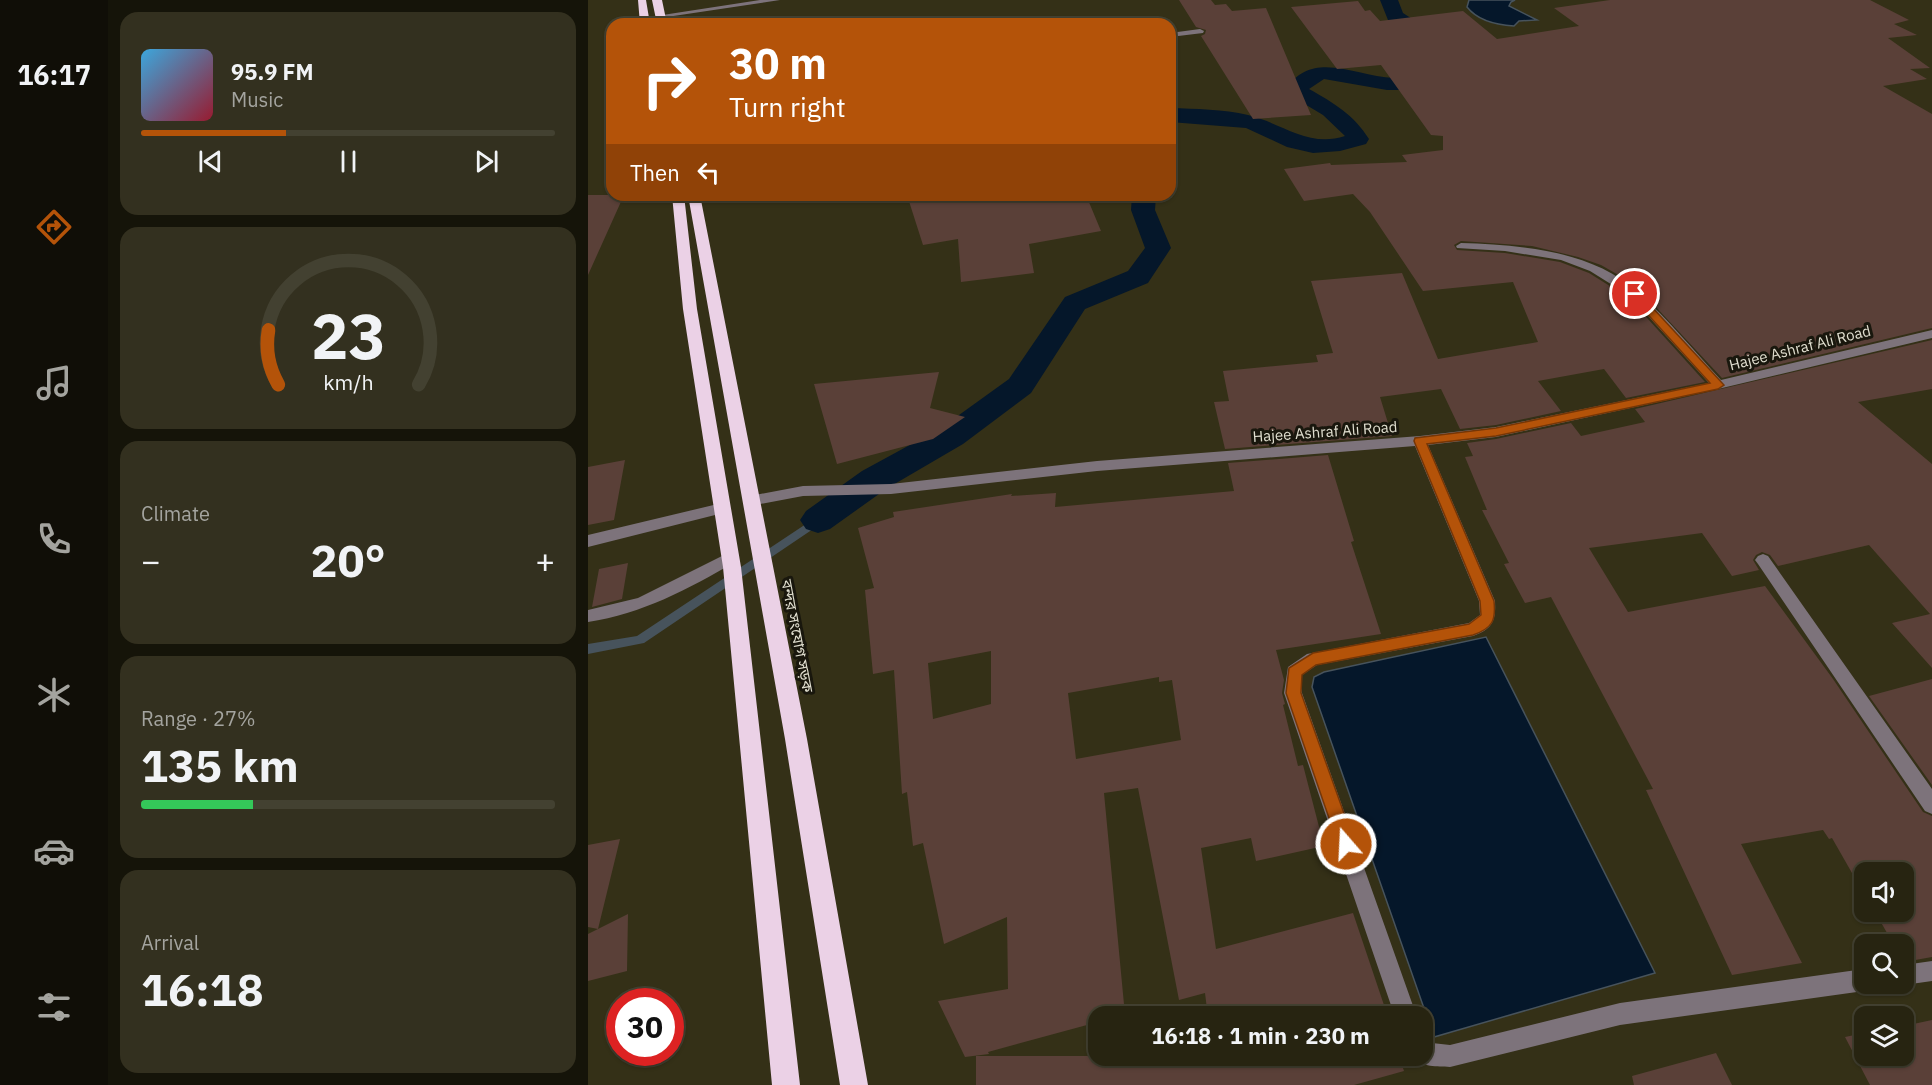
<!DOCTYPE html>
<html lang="en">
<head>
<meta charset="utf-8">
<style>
  :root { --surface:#272411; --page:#33301f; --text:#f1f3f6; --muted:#a4a49f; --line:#434131; --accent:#b45309 }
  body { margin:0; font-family:"IBM Plex Sans","Noto Sans Bengali",sans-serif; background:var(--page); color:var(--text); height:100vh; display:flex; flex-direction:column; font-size:22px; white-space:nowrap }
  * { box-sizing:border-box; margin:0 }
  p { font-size:20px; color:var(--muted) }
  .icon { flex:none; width:33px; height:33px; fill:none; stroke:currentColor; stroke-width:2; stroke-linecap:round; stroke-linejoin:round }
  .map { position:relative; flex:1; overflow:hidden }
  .drawer { display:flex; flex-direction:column; gap:12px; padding:12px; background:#151409; width:480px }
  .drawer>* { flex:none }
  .banner { position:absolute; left:18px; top:18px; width:570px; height:183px; border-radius:18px; box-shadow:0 2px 4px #0004,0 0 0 2px var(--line); background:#b45309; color:#fff; overflow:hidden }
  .fabs { position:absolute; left:1266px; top:862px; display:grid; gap:12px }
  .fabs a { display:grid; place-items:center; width:60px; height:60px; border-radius:12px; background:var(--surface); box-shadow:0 2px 4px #0004,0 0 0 2px var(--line); font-size:30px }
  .speed { position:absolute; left:18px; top:988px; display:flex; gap:12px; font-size:30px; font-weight:700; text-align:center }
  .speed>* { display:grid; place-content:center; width:78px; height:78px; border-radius:50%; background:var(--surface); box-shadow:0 2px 4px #0004,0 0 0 2px var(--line); line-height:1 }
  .speed .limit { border:9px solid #d22; background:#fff; color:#111 }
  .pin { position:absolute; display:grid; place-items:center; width:51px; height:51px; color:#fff; margin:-26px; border:3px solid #fff; border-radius:50%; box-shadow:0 2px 6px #0007 }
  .me { position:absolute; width:66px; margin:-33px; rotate:341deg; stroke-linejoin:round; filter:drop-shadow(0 0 4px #0008) }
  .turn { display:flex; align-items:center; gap:21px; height:126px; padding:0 24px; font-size:27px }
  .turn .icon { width:78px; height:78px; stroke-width:2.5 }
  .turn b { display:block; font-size:42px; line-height:51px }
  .then { display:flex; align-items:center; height:57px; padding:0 24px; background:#0003; gap:12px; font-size:22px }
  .big { font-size:45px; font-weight:800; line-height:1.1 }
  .drawer .tile { flex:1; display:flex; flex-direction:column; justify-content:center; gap:9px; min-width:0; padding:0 21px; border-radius:18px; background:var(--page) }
  .drawer .dial { align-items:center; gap:0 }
  .dial svg { height:156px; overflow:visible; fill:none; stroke:var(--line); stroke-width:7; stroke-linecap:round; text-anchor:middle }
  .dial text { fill:var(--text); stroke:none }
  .song { display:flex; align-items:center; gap:18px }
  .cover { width:72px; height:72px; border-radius:9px; background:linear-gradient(135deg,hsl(200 70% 55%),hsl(350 70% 35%)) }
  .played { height:6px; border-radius:3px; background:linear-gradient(90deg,var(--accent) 35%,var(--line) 35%) }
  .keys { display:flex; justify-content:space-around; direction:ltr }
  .heat { display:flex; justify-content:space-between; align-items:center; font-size:33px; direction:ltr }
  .charge { height:9px; border-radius:4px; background:linear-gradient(90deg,#34c759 27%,var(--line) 0) }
  .trip { position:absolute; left:500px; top:1006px; width:345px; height:60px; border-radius:18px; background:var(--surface); box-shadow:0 2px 4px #0004,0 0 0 2px var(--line); font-weight:800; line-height:60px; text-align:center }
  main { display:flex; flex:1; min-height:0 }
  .tabs { display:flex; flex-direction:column; width:108px; justify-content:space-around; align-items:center; background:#100e07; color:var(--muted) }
  .tabs .icon { width:42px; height:42px }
  .tabs .active { color:var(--accent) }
  .tabs b { font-size:27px; color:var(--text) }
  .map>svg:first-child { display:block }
  .water { fill:#05172a; stroke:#47535c; stroke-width:1.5 }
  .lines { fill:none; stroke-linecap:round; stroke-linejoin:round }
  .stream { fill:#47535c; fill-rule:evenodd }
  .canal { fill:#05172a; fill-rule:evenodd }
  .building { fill:#5a4038; fill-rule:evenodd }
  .minor { fill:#7d737b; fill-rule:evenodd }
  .highway { fill:#ebd1e6; fill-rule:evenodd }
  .route { fill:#b45309; stroke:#753606; stroke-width:1.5 }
  .labels { text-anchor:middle; stroke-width:6; stroke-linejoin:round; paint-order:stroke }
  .street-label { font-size:15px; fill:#e0decf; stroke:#19170d }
</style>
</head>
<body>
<main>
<nav class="tabs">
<b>16:17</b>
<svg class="icon active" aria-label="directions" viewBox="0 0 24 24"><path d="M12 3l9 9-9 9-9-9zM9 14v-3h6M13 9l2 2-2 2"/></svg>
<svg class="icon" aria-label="music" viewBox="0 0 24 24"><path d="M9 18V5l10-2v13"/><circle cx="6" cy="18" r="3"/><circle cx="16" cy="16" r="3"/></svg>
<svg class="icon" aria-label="phone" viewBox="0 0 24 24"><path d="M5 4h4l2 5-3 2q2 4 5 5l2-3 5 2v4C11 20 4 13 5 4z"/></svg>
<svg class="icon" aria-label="climate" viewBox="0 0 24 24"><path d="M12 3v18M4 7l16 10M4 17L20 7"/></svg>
<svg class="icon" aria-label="car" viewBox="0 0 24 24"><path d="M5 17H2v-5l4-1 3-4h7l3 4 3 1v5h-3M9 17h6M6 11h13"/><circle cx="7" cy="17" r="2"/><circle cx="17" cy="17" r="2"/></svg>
<svg class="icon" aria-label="filters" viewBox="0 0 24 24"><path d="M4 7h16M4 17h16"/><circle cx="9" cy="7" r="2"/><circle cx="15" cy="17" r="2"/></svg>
</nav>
<section class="drawer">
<div class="tile">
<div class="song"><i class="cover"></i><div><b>95.9 FM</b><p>Music</p></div></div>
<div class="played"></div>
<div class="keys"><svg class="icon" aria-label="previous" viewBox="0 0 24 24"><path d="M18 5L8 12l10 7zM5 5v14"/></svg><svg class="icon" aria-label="pause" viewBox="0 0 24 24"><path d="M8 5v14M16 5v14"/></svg><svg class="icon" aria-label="next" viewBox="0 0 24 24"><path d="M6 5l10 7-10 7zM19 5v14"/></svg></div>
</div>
<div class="tile dial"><svg viewBox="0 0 100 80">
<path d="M14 69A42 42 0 1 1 86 69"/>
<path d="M14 69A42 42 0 0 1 9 41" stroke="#b45309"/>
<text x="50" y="56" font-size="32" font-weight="700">23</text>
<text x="50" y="72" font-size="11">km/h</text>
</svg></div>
<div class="tile"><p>Climate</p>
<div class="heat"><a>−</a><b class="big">20°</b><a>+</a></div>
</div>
<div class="tile"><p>Range · 27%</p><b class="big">135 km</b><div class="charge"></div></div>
<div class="tile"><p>Arrival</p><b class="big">16:18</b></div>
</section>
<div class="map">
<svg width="1344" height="1085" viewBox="0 0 1344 1085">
  <rect width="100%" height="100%" fill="#343017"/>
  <path class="water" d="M881,0h46l-4,2 -2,4 28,14 -18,1 -5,5c-17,-1 -36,-5 -47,-19z
    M898,637l169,336 -221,64 -122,-350 2,-10 10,-5z"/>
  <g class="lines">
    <path class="stream" d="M230,516l5,4 -1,3 -178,120 -56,11v-10l49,-8z"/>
    <path class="canal" d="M792,0h18l5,13 60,39 3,4 -7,15 -27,12 -29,7h-16l-63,-11 -15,10c25,14 45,26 60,50l-3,5 -26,7 -27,2 -26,-6 -41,-19 -76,-6v-14c26,1 53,1 78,7 34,8 60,33 97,21l-22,-21 -35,-21 -3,-4c28,-42 70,-13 109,-12 18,0 33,-8 49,-15l2,-5 -57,-38z
      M544,195h24l-1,15 16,38 -23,35 -63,26 -54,84 -68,51 -77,45 -56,40 -12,4 -12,-4 -6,-9 6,-9 56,-40 79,-43 68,-49 56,-82 63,-26 17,-23 -14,-38z"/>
  </g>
  <path class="building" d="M591,0h32l4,5 11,-1 6,7 34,-3 45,107 -58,4 -52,-83 4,-2 1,-4 -10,-3z
    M1022,0h260l39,20 -15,4 23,11 -29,3 42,30 -20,1 17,10 -44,7 49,28v214l-210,50 -81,-87 -19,-14 -21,-12 -23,-8 -46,-11 -71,-5 -7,4 3,5 48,3 55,9 29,11 40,25 76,84 -79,16 -22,-29 -66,12 23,30 -65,14 -36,4 -19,-40 -61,8 12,39 -167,13 -11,-47 15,-1 -6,-30 95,-9 -2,-7 17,-2 -22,-72 91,-8 36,86 100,-17 -25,-60 -90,9 -53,-79 -17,-18 -49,7 -20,-32 46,-6 1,2 76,-3 -5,-7 41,-5v-14l-12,-1 -50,-70 -44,4 -46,-62 67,-6 7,10 5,-1 10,11 83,-10 34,28 82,-13 -25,-18z
    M0,195h36l-36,80z
    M319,195h179l15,36 -72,13 5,29 -73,9 -3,-43 -35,6z
    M1344,340v49l-74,13 74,62v204l-40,-45 38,-9 -61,-69 -91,21 -8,-11 -8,-3 -6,3 -3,5 6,10 -27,6 -30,-43 -113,15 39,64 137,-26 68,93 90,133 9,4v141l-28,5v-17h-10l-19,-33h29v-39h-40v21l-32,-56 -3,1 -6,-9 -82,14 61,119 -70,12 -86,-185 7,-1 -102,-192 -26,6 -21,-39 5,-1 -27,-53h5l-22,-53 8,-1 -6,-13 29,-4 75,-16 10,13 64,-14 -10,-13z
    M351,372l-9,36 35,9 -32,22 -96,25 -23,-80z
    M740,455l26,86 -3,1 30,92 -105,16 8,30 -2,13 3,11 -2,1 15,61 5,-1 21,81 -68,15 -5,-23 -50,10 15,101 137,-36 35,104h-180l-3,-24 -26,7 -41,-212 -34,5 21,222 -27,2v5l-110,30 1,2 -24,3 -27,-56 70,-12 -1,-72 -63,27 -21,-101 -10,3 -6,-54 -5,2 -8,-124 -21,4 -8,-84 9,-2 -16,-60 36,-11 -1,-5 119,-18 -1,2 45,-3 -1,14 179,-16 -6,-28zM403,651v53l-58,15 -5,-56zM571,677v5l13,-2 9,60 -105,19 -8,-66z
    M37,460l-11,60 -26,5v-58z
    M40,563l-6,36 -30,8 7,-38z
    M1344,679v106l-63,-89z
    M32,839l-22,90 -10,-2v-82z
    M40,914l-1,57 -39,10v-47z
    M1344,1020v65h-62l-25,-48 19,-4v23h40v-30z
    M1128,1053l16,32h-98l-2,-9z
    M388,1056h153l1,8 32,-8h237l5,15 -50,14h-378z"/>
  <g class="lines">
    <path class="minor" d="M172,0h20l-120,18 -4,-2z
      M612,29l4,2 -1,2 -33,4v-4z
      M873,243c60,2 131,7 178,50 29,26 55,58 82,87l211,-50v8l-214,51 -222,48 -68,8 67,156c1,19 -2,28 -22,35l-156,29 -15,10v18l115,324h-22l-111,-324 4,-26 19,-13 162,-31 11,-8 -1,-14 -64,-155 -318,25 -206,23 -88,2 -53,10 -7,-5 7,-5 53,-10 88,-2 206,-23 323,-25 76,-9 213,-44 -79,-87 -40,-25 -29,-11 -56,-9 -48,-3 -1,-2z
      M134,503l5,1 2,4 -2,4 -139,35v-12z
      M142,552l5,2 3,4 -3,4c-47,27 -93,52 -147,60v-12l50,-12z
      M1175,554l5,2 164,233v25l-7,-3 -167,-247 -3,-4 3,-4z
      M1344,961v20l-28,4 -4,-1h4v-19z
      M1276,969v15h9l-2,3 -7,4 -244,34 -170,42c-13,-1 -28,1 -36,-11h8v-18l10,5 18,2 170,-42z"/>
    <path class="highway" d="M50,0h8l4,24h-10z
      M64,0h10l5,24h-10z
      M84,195h12l13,114 44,258 59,518h-28l-49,-518 -40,-258z
      M100,195h12l107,544 61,346h-28l-55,-346z"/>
  </g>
  <path class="route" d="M1047,291l3,1 86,93 -6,4 -222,47 -69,8 67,157c2,19 -1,27 -21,34l-157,30 -14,10 -1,18 54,151 -3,6 -6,2 -6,-2 -54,-157 3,-25 24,-15 156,-29 12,-9 -1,-14 -66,-160 1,-3 81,-10 214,-45 -79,-87 -2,-2z"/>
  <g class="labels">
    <g class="street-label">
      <text transform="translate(1212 348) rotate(-14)" y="5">Hajee Ashraf Ali Road</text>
      <text transform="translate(737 432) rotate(-4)" y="5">Hajee Ashraf Ali Road</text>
      <text transform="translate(209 636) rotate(79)" y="5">বন্দর সংযোগ সড়ক</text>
    </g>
  </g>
</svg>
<div class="fabs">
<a><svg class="icon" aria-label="sound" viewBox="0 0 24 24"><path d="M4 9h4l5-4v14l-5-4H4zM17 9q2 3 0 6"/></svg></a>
<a><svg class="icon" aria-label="search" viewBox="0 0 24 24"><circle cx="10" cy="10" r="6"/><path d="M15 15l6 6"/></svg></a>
<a><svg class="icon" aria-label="layers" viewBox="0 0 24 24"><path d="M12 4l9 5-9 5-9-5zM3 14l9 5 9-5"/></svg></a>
</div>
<div class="speed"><div class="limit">30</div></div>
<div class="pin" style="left:1047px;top:294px;background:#d93025"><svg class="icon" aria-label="arrive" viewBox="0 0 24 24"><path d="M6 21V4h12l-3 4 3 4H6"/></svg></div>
<svg class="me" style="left:758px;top:844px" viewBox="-20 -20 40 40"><circle r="17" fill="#b45309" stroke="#fff" stroke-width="3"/><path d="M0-11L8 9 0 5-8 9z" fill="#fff"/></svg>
<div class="trip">16:18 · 1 min · 230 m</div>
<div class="banner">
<div class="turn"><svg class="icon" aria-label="right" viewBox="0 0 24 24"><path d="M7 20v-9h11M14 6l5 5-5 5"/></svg><div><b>30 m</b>Turn right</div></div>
<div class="then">Then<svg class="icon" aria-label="left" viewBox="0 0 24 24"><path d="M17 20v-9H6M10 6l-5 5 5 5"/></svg></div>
</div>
</div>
</main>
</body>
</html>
